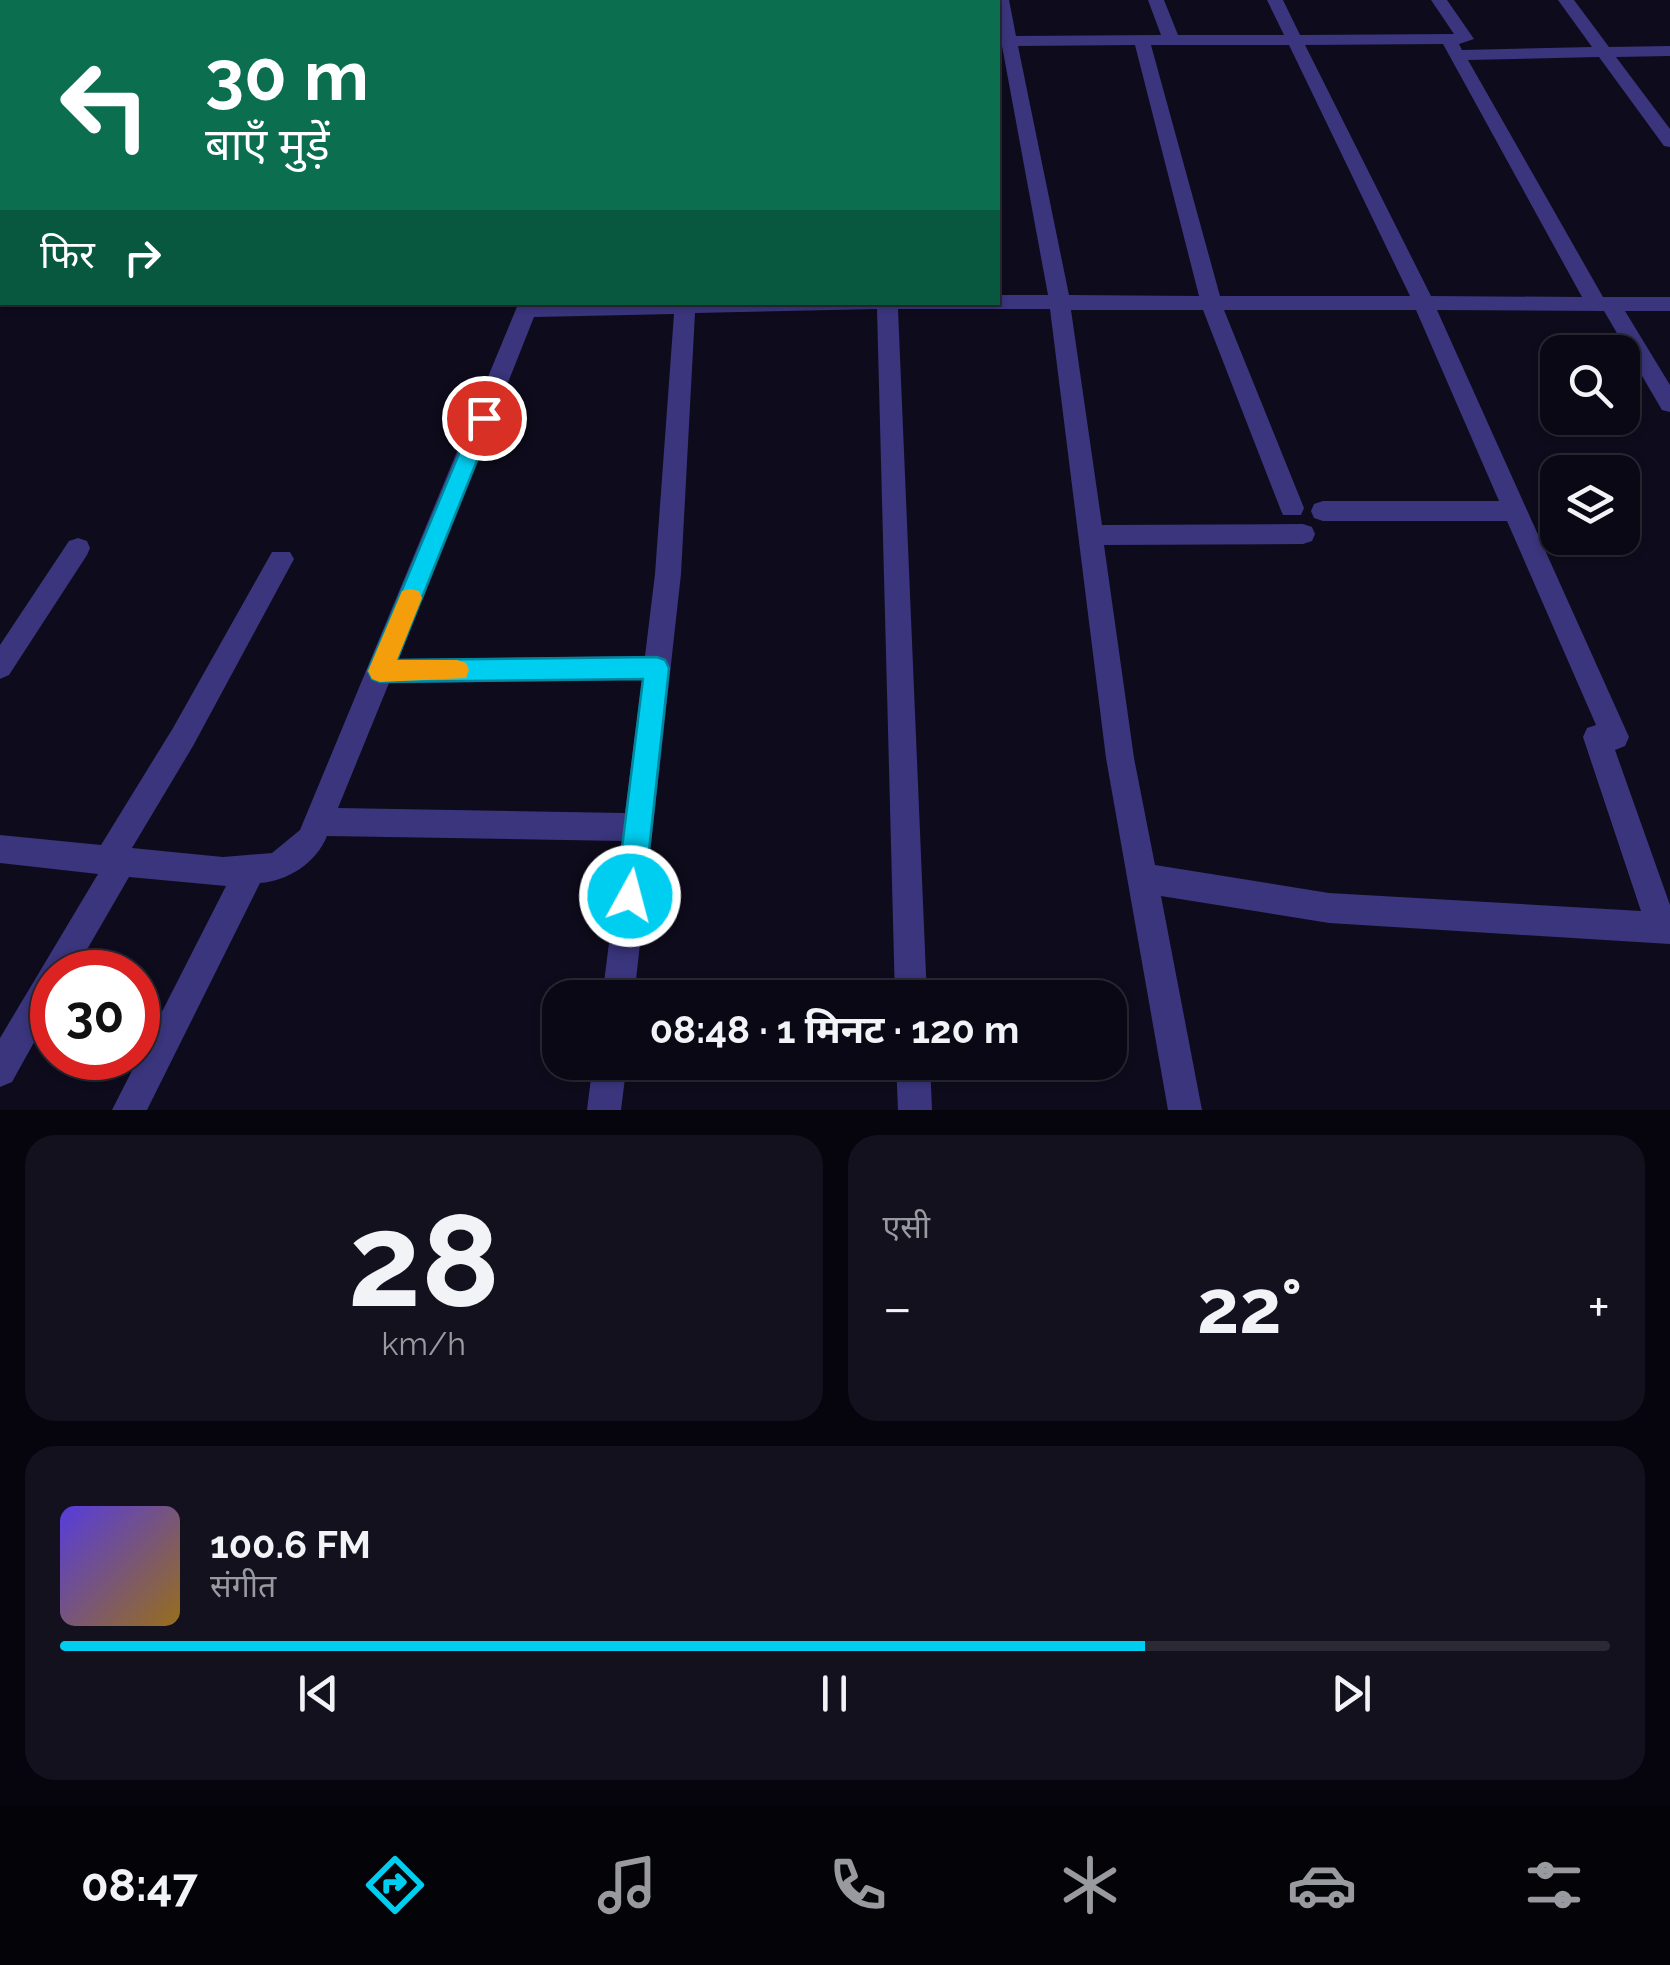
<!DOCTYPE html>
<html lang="hi">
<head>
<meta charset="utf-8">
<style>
  :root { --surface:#0a0815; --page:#13111e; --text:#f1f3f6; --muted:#999aa0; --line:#2a2934; --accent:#00cef1 }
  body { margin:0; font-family:Raleway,"Noto Sans Devanagari",sans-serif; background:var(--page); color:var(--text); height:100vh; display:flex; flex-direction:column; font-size:38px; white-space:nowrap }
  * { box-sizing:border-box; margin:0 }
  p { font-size:32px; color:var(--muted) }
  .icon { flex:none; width:55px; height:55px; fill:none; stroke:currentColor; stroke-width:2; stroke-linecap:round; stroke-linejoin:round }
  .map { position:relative; height:1110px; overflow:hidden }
  .panel { display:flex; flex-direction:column; gap:25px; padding:25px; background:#06040c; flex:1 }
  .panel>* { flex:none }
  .top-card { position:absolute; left:0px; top:0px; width:1000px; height:305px; box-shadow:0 2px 8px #0004,0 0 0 2px var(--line); background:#0b6e4f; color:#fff; overflow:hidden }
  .controls { position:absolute; left:1540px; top:335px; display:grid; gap:20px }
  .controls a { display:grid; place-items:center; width:100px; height:100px; border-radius:20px; background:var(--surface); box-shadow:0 2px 8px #0004,0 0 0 2px var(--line); font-size:50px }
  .speed { position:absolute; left:30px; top:950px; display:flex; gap:20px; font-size:50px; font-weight:700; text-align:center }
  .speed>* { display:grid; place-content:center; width:130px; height:130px; border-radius:50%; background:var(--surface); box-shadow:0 2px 8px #0004,0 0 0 2px var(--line); line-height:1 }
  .speed .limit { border:15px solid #d22; background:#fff; color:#111 }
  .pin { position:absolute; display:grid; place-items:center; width:85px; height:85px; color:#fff; margin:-42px; border:5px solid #fff; border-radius:50%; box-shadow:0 2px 10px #0007 }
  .me { position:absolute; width:110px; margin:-55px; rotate:7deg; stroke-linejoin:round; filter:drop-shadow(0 0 8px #0008) }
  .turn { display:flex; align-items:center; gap:35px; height:210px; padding:0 40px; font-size:45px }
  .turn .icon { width:130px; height:130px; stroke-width:2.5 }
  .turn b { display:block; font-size:70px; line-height:85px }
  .then { display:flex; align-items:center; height:95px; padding:0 40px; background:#0003; gap:20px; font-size:38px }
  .big { font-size:75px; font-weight:700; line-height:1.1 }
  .panel .tile { flex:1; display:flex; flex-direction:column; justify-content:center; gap:15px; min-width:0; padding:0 35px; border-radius:30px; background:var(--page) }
  .panel .dial { align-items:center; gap:0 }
  .dial b { font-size:130px; line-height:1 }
  .song { display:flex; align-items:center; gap:30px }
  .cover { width:120px; height:120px; border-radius:15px; background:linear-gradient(135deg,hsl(250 70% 55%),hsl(40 70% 35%)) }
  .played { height:10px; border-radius:5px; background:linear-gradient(90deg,var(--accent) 70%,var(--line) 70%) }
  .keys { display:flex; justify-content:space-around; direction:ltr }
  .heat { display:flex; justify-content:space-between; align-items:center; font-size:55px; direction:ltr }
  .panel .tiles { flex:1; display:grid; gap:25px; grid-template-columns:1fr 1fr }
  .tile:last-child { grid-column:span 2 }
  .trip { position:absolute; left:542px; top:980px; width:585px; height:100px; border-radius:30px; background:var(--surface); box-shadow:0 2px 8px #0004,0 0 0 2px var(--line); font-weight:700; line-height:100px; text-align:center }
  .tabs { display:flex; height:160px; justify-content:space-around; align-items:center; background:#040308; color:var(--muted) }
  .tabs .icon { width:70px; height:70px }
  .tabs .active { color:var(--accent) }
  .tabs b { font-size:45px; color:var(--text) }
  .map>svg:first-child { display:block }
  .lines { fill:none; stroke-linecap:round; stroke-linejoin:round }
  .street { fill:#3a357c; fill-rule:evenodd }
  .route { fill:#00cef1; stroke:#00869d; stroke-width:2.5 }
  .slow { fill:#f59e0b }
</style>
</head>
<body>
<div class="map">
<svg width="1670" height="1110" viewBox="0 0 1670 1110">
  <rect width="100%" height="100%" fill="#0e0b1c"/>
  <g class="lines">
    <path class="street" d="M865,0h16v2h-16z
      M993,0h16l7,36 145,-1 -13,-35h16l14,35h106l-17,-35h16l17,35 154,-1 -23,-34h16l27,39 -15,5 3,6 130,-3 -34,-47h16l35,47 61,-1v10l-54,1 54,72v18l-6,-1 -65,-89 -131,3 135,237h67v14h-45l45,74v27l-8,-2 -58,-99 -167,-1 192,427 -4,9 -10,4 55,155v39l-341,-21 -168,-27 41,214h-34l-62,-352 -56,-449h-152l29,689h-32l-18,-689 -182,4 -14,261 -47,424h-32l20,-157 -295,-5c-11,27 -39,45 -67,47l-113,227h-35l114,-224 -97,-9 -55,95h-22v38l-40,72 -12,5v-49l98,-164 -98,-11v-28l101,10 72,-117 99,-176h18l4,7 -101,187 -61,102 91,9 49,-4 28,-23 219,-528h479v-7h50l-46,-249h-4v-44zM1443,44l139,253 -151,-1 -126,-251zM1135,45l64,251 -130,-1 -51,-249zM1151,45h138l121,251h-190zM1071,310h132l77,198 3,7h18l3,-7 -80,-198h192l83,191h-176l-9,3 -3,7 3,7 9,3h184l89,204 -9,3 -4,9 58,174 -312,-18 -174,-28 -21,-107 -30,-213 199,-1 9,-3 3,-7 -3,-7 -9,-3 -201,1zM674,314l-19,260 -10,82 -247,3 136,-342zM642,680l-17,133 -287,-5 51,-125z
      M0,40h2v10h-2z
      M0,114h2v10h-2z
      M0,181h2v12h-2z
      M78,538l9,3 3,7 -3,7 -78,120 -9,4v-34l69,-104z
      M593,1062h34l-6,48h-34z
      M896,1062h34l2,48h-34z"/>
  </g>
  <path class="route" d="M484,411l10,7 -97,242 260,-3 8,3 4,8 -25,228 -4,9 -10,4 -10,-4 -4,-9 27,-217 -263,3 -8,-3 -4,-8 106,-253z"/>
  <path class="slow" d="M410,589l9,2 3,7 -25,62h60l9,3 3,7 -3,8 -86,4 -8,-3 -4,-8 31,-73 3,-7z"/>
</svg>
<div class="controls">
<a><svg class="icon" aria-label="search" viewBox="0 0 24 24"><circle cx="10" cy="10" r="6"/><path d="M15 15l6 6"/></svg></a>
<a><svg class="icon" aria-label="layers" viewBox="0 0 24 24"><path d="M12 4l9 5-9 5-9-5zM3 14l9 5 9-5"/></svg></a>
</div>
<div class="speed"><div class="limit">30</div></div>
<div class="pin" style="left:484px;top:418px;background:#d93025"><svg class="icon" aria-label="arrive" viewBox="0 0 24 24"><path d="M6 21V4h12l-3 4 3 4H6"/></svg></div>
<svg class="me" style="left:630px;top:896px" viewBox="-20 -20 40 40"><circle r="17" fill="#00cef1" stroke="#fff" stroke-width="3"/><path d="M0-11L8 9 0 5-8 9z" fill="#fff"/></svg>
<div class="trip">08:48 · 1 मिनट · 120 m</div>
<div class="top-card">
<div class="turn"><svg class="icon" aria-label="left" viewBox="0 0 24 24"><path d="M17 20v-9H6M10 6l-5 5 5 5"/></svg><div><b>30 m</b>बाएँ मुड़ें</div></div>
<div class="then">फिर<svg class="icon" aria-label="right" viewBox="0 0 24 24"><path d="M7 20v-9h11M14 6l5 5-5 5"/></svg></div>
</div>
</div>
<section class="panel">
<div class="tiles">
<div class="tile dial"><b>28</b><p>km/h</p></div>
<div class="tile"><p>एसी</p>
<div class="heat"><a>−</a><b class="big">22°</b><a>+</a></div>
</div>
<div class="tile">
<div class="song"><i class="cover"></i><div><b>100.6 FM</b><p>संगीत</p></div></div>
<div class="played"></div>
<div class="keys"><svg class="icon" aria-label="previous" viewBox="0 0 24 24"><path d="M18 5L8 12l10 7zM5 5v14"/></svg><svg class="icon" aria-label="pause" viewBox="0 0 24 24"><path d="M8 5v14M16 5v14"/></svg><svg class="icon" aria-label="next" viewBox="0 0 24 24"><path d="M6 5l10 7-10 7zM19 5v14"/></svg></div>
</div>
</div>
</section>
<nav class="tabs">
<b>08:47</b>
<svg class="icon active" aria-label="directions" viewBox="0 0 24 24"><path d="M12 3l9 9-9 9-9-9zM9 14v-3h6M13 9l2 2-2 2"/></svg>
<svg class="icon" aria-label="music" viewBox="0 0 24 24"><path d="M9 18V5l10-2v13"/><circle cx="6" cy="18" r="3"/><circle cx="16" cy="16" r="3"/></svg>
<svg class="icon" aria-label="phone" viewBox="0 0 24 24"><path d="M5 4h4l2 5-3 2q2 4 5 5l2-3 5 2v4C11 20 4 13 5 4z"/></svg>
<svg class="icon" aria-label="climate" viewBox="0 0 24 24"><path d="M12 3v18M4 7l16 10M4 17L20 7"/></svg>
<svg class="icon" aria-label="car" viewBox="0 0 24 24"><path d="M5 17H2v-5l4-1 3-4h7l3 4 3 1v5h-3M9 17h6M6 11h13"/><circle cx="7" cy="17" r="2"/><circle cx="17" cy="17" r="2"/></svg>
<svg class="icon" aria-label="filters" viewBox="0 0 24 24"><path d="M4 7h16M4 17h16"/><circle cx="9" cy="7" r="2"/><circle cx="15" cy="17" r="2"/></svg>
</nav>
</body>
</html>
